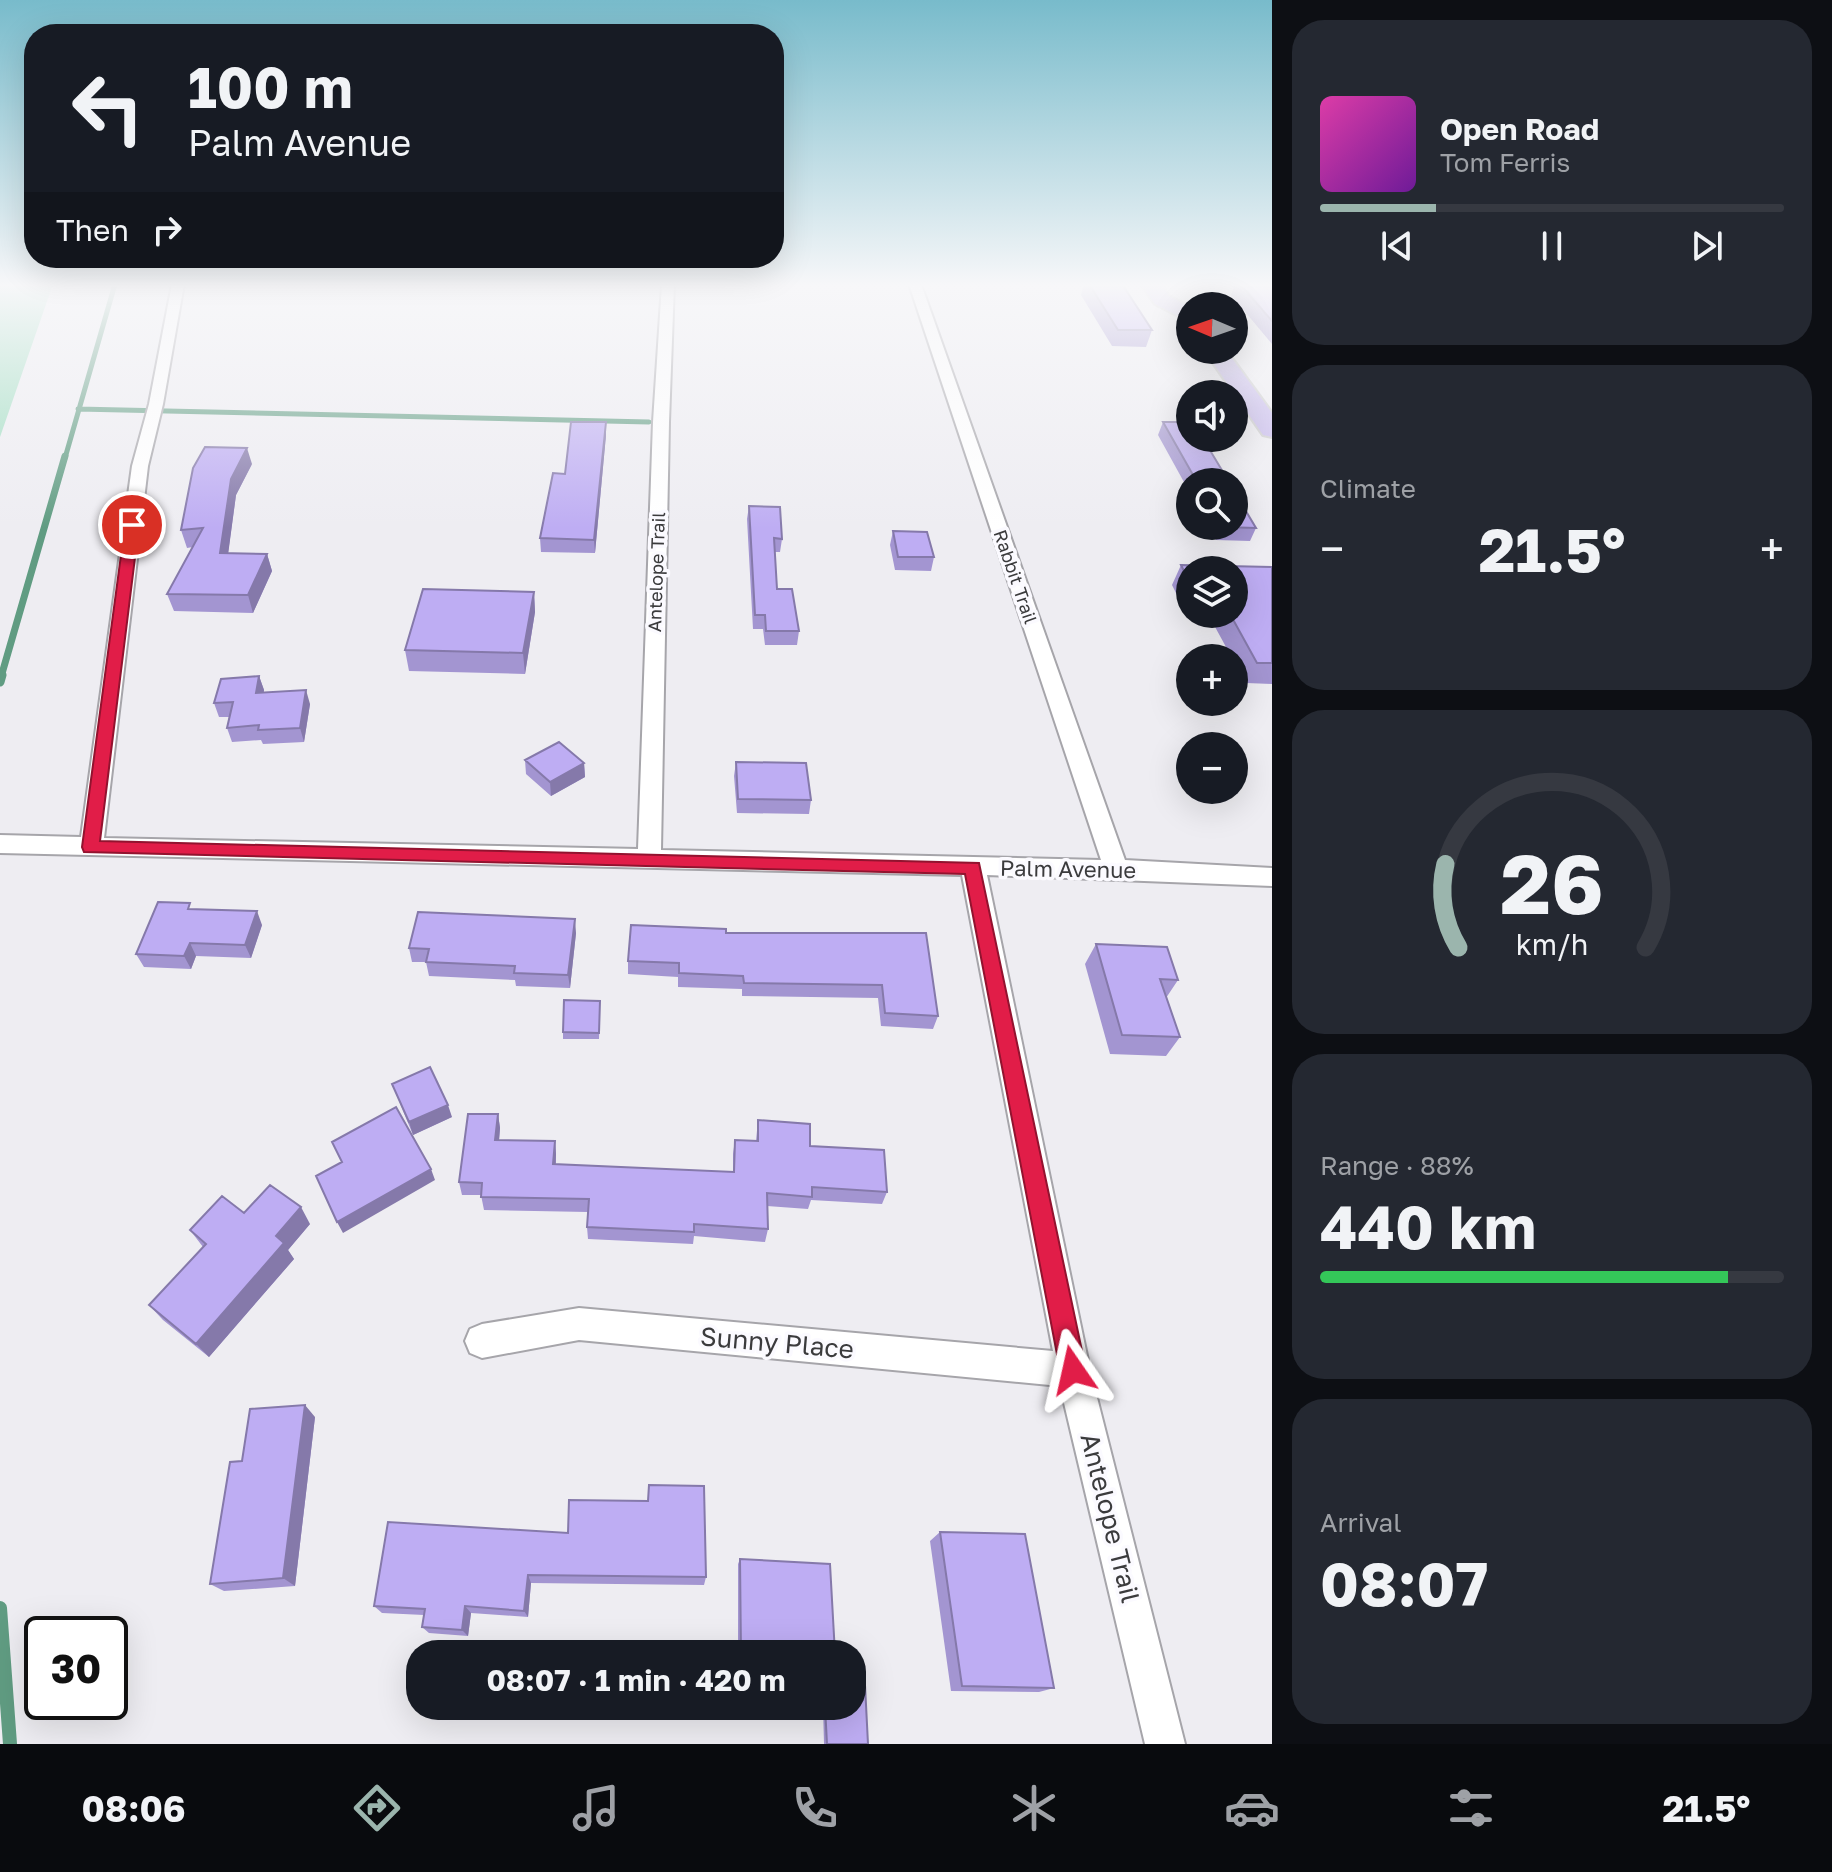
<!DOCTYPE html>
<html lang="en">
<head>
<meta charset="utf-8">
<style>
  :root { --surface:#171b24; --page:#242831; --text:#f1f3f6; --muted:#9ea1a6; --line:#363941; --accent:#9bb5ad }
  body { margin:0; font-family:"Golos Text",sans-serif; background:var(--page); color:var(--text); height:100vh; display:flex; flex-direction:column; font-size:30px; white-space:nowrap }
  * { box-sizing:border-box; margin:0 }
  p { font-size:26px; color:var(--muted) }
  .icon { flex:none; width:44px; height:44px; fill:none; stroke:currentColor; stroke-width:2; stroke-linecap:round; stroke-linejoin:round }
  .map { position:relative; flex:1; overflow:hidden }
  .details { display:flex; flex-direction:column; gap:20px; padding:20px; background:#0d0f14; width:560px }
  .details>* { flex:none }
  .top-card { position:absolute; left:24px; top:24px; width:760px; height:244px; border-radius:32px; box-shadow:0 8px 32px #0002; background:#171b24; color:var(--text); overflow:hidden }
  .needle { width:52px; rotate:272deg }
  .fabs { position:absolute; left:1176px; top:292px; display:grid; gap:16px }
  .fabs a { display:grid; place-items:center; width:72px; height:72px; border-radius:50%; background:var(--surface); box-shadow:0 8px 32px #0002; font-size:40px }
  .speed { position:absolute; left:24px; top:1616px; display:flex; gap:16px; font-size:40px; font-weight:700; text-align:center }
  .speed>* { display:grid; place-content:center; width:104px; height:104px; border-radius:50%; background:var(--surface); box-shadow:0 8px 32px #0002; line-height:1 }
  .speed .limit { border:4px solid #111; border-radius:12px; background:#fff; color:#111 }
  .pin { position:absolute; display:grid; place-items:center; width:68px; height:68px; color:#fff; margin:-34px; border:4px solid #fff; border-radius:50%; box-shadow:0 2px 8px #0007 }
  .me { position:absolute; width:88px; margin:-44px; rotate:349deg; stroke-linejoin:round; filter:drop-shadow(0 0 6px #0008) }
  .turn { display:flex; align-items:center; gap:28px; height:168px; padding:0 32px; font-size:36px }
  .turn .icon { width:104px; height:104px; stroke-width:2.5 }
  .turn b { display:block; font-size:56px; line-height:68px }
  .then { display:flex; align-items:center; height:76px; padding:0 32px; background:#0003; gap:16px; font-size:30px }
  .big { font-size:60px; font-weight:700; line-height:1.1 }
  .details .card { flex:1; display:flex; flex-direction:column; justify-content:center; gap:12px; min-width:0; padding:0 28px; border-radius:32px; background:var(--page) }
  .details .dial { align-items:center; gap:0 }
  .dial svg { height:208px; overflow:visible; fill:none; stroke:var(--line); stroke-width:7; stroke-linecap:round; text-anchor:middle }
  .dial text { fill:var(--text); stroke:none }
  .song { display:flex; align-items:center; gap:24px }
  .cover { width:96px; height:96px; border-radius:12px; background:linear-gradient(135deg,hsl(320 70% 55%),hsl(280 70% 35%)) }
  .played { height:8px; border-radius:4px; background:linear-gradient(90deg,var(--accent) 25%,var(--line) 25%) }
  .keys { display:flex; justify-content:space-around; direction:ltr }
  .heat { display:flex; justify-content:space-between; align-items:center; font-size:44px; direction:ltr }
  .charge { height:12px; border-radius:6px; background:linear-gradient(90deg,#34c759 88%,var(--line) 0) }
  .trip { position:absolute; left:406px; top:1640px; width:460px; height:80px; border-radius:32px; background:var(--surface); box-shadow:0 8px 32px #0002; font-weight:700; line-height:80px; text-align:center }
  .tab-bar { display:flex; height:128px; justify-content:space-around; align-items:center; background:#090b0e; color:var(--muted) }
  .tab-bar .icon { width:56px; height:56px }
  .tab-bar .on { color:var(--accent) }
  .tab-bar b { font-size:36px; color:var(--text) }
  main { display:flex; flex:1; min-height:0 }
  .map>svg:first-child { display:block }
  .green { fill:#a0ddc1 }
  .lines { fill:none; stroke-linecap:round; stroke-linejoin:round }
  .stream-far3 { stroke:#609c82; stroke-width:5 }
  .stream-far2 { stroke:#609c82; stroke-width:7 }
  .stream-far1 { stroke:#609c82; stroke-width:9 }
  .stream { stroke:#609c82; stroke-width:14 }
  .minor-casing { stroke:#a6a5aa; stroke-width:4 }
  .primary-casing { stroke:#cccccd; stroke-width:4 }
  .minor { fill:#fff; fill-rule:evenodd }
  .primary { fill:#c6b8ed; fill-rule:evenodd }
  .wall { fill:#a395d1 }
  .shaded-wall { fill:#8579aa }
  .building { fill:#beadf3; stroke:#8579aa; stroke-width:2 }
  .route { fill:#e11d48; stroke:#92132f; stroke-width:2 }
  .labels { text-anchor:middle; stroke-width:7; stroke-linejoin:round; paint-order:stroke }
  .far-street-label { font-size:18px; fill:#3b3b3d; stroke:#fbfaff }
  .street-label { font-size:22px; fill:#3b3b3d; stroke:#fbfaff }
  .near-street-label { font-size:26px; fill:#3b3b3d; stroke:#fbfaff }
</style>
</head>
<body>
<main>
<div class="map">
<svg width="1272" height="1744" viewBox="0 0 1272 1744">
  <rect width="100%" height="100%" fill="#eeedf2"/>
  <path class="green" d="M0,284h53l-53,153z"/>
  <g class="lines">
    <path class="stream-far3" d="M78,409l571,13
      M65,458l50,-174"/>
    <path class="stream-far2" d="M1,677l64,-221"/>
    <path class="stream-far1" d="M0,682l2,-7"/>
    <path class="stream" d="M0,1608l10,136"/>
    <g class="minor-casing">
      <path id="minor" d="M172,284h12l-21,120 -15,62 -44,372 534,11 15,-427 9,-138h12l-5,138 -8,428 440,10 -192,-576h12l204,576 147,8v18l-285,-11 103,495 95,374h-40l-85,-358 -481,-46 -97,18 -12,-5 -5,-12 5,-12 12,-5 97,-16 474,43 -91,-476 -962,-22v-18l81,2 51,-371 17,-62z"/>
    </g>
    <g class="primary-casing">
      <path id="primary" d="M1141,284h20l8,12 21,11v15l-35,-18z
        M1204,350h22l46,63v24l-9,-2z"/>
    </g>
    <use href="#minor" class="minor"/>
    <use href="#primary" class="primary"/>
  </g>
  <path class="wall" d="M1084,284h38l30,46 -6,17 -34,-1 -31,-51z
    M1235,284h37v60l-41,-49z
    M1163,422l50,26 -2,4 18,30h-39v11l-32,-58z
    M606,435l-11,118 -54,-1 -1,-14z
    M252,464l-16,31 -8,58 39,1 5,17 -19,42 -79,-2 -7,-17 26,-47 -6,1 -6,-18z
    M749,506l33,33 -2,13h-5l2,37 22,42 -2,14h-32l-2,-16h-10l-6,-110z
    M1208,526h26l22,2 -6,13 -34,-1z
    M893,531l41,26 -3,14 -36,-1 -5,-25z
    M1181,565l91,2v117l-26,-1 -12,-21v-4h-2l-24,-44h26v-44h-44v43h-4l-14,-28z
    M534,592l1,20 -10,62 -116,-3 -4,-21z
    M259,676l5,14v3l46,11 -6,38 -41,2 -2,-4 -29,2 -5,-14 2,-11h-10l-5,-14z
    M525,760l59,3 1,14 -34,19 -25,-22z
    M736,762l75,38 -2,14 -72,-1 -3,-37z
    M193,909l69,16 -11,33 -55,-2 -5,13 -47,-2 -8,-13z
    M576,933l-6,55 -54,-2 -1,-6 -86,-4 -3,-14h-14l-3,-14z
    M726,933h200l12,83 -5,13 -52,-3 -3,-28 -136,-2v-7l-64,-2v-10l-50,-3v-13z
    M1096,944l82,36 -12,18 14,39 -14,19 -56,-2 -25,-90z
    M600,1007l-1,32h-36v-7z
    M392,1084l60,33 -39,18z
    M498,1114l2,14 -1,12 56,1 1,13v10l177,8v-18l2,-14 21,1 2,-21 52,26 77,46 -5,12 -71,-4 -3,9 -41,-3 1,23 -3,13 -71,-6 -1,8 -105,-5 -1,-12 1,-15 -104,-2 -3,-15h-19l-3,-13z
    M310,1224l-22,26 6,9 -85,98 -46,-37 -14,-15 54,-58 -13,-17z
    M315,1417l-20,169 -71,5 -14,-7 32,-123z
    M388,1522l318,55 -2,8 -173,-2 -3,34 -57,-4 -3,23 -39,-3 -7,-6 2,-12 -42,-2 -8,-7z
    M940,1532l114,156 -15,4 -88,-1 -21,-150z
    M740,1559l95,95h-97v-90z
    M823,1706h29l16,38h-44z"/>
  <path class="shaded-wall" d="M606,422v13l-11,118 -1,-13z
    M247,448l5,16 -16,31 -10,75 -6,-17 11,-74z
    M267,554l5,17 -19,42 -5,-18z
    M534,592l1,20 -10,62 -2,-21z
    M259,676l5,14 -4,17 -4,-14z
    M306,690l4,14 -6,38 -4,-14z
    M584,763l1,14 -34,19 -1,-14z
    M257,911l5,14 -11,33 -6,-13z
    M575,919l1,14 -6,55 -2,-13z
    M190,943l6,13 -5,13 -7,-13z
    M448,1105l4,12 -39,18 -4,-13z
    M498,1114l2,14 -2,25 -3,-13z
    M555,1141l1,13 -1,23 -2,-13z
    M431,1169l4,11 -92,53 -6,-11z
    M301,1207l9,17 -22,26 6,9 -85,98 -13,-13 80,-108z
    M305,1405l10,12 -20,169 -12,-8z
    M528,1575l3,8 -3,34 -4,-6z
    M465,1606l6,7 -3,23 -6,-6z"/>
  <path class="building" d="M1089,284h33l30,46h-34z
    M1240,284h32v37z
    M571,422h35l-12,118 -54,-2 13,-65 12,1z
    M1163,422h27v16h17l6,10 -5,-1 21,35h-32z
    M205,447l42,1 -16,31 -11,74 47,1 -19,41 -81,-1 36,-66 -22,2 12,-62z
    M1234,491l22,37 -34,-1 12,-1z
    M749,506l31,1 2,32 -8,-1 3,51h15l7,42h-33l-1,-16h-10z
    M893,531l34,1 7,25h-36z
    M1181,565l91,2v96h-15l-27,-49h4v-44h-44v13z
    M423,589l111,3 -11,61 -118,-3z
    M259,676l-3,17 50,-3 -6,38 -42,2 1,-5 -32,3 6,-26 -19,1 7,-24z
    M559,742l25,21 -34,19 -25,-22z
    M736,762l70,1 5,37 -73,-1z
    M158,902l32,1 -2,6 69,2 -12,34 -55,-2 -6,13 -48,-2z
    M418,912l157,7 -7,56 -54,-2 1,-7 -89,-4 3,-13 -20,-1z
    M631,925l95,4v4h200l12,83 -53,-3 -3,-28 -138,-2 -1,-7 -64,-3v-10l-51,-2z
    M1096,944l71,3 11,33 -18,-1 20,58 -58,-2z
    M564,1000l36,1 -1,32 -36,-1z
    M430,1067l18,38 -39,17 -17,-38z
    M396,1107l35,62 -94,53 -21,-46 26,-14 -10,-20z
    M468,1114h30l-3,26 60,1 -2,23 181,8 1,-32 23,1v-21l52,4v22l74,4 3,42 -75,-5v10l-45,-4 1,36 -74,-5v8l-107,-5 2,-28 -108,-2 1,-14 -23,-1z
    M270,1185l31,22 -25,29 8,7 -88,101 -47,-39 57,-61 -16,-14 32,-34 22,17z
    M305,1405l-22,173 -73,6 20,-122 12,-1 8,-52z
    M649,1485l55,1 2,91 -178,-2 -4,36 -59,-5 -3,24 -40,-3 3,-18 -51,-3 14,-84 180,11 1,-33 79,1z
    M940,1532l85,2 29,154 -92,-2z
    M740,1559l90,5 5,90h-94z
    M852,1684l13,1 3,59h-41l-2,-38h27z"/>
  <linearGradient id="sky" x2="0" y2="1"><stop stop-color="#78bbcb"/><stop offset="0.54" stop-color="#f7f7f9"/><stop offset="1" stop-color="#f7f7f9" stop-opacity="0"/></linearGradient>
  <rect width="1272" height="528" fill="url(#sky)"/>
  <path class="route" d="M132,521l7,4 -39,316 879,22 107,507 -4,9 -9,3 -9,-3 -4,-9 -95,-496 -881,-22 -2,-5 43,-322z"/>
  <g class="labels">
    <g class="far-street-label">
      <text transform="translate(657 572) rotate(-88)" y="6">Antelope Trail</text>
      <text transform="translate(1015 577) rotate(71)" y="6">Rabbit Trail</text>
    </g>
    <g class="street-label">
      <text transform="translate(1068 869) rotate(1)" y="8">Palm Avenue</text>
    </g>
    <g class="near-street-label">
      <text transform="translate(777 1343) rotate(5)" y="9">Sunny Place</text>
      <text transform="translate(1110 1518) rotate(76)" y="9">Antelope Trail</text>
    </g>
  </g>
</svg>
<div class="fabs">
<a><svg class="needle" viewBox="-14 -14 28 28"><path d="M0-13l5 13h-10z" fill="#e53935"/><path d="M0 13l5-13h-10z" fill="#9ea1a6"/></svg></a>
<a><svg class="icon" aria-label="sound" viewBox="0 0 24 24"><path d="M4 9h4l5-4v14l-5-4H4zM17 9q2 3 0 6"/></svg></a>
<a><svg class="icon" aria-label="search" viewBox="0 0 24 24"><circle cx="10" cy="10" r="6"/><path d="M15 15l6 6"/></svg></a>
<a><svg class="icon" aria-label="layers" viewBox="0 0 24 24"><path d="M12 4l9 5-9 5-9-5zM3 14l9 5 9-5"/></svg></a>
<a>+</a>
<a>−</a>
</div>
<div class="speed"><div class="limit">30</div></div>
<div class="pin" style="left:132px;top:525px;background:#d93025"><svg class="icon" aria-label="arrive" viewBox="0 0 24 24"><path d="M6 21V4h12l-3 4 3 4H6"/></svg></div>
<svg class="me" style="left:1073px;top:1370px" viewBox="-20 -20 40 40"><path d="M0-17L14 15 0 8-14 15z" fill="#e11d48" stroke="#fff" stroke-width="4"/></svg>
<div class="trip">08:07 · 1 min · 420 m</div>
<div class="top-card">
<div class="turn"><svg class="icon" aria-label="left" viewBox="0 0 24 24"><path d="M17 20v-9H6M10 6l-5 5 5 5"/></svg><div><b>100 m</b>Palm Avenue</div></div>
<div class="then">Then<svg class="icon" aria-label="right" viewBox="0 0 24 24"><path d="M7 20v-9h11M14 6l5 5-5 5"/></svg></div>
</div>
</div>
<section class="details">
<div class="card">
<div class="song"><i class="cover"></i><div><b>Open Road</b><p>Tom Ferris</p></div></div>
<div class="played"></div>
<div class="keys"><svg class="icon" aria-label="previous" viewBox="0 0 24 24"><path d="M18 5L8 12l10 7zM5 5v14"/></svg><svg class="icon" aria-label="pause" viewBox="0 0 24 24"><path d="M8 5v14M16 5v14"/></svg><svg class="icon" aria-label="next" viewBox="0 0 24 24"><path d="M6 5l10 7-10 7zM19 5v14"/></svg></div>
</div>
<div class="card"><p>Climate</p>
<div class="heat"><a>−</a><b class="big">21.5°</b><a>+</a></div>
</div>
<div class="card dial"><svg viewBox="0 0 100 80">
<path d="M14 69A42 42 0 1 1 86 69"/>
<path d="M14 69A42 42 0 0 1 9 37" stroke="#9bb5ad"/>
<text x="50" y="56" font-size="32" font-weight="700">26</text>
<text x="50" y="72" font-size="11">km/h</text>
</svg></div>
<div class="card"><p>Range · 88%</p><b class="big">440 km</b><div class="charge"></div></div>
<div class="card"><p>Arrival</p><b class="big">08:07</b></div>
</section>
</main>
<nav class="tab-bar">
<b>08:06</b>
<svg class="icon on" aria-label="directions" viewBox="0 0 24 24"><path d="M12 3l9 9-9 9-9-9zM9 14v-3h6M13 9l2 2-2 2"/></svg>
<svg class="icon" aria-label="music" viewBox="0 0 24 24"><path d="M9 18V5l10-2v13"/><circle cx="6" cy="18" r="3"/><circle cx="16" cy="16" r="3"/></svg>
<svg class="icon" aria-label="phone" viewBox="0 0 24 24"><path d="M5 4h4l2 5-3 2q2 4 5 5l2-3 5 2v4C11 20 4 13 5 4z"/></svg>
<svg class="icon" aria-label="climate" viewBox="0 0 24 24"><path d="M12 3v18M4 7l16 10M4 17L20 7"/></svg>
<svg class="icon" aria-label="car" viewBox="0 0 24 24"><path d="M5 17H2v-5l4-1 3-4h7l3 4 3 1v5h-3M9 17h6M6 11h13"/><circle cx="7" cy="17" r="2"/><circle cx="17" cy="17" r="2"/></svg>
<svg class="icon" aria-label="filters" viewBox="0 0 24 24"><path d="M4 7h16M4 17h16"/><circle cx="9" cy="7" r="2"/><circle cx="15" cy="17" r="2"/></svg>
<b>21.5°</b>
</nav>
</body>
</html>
